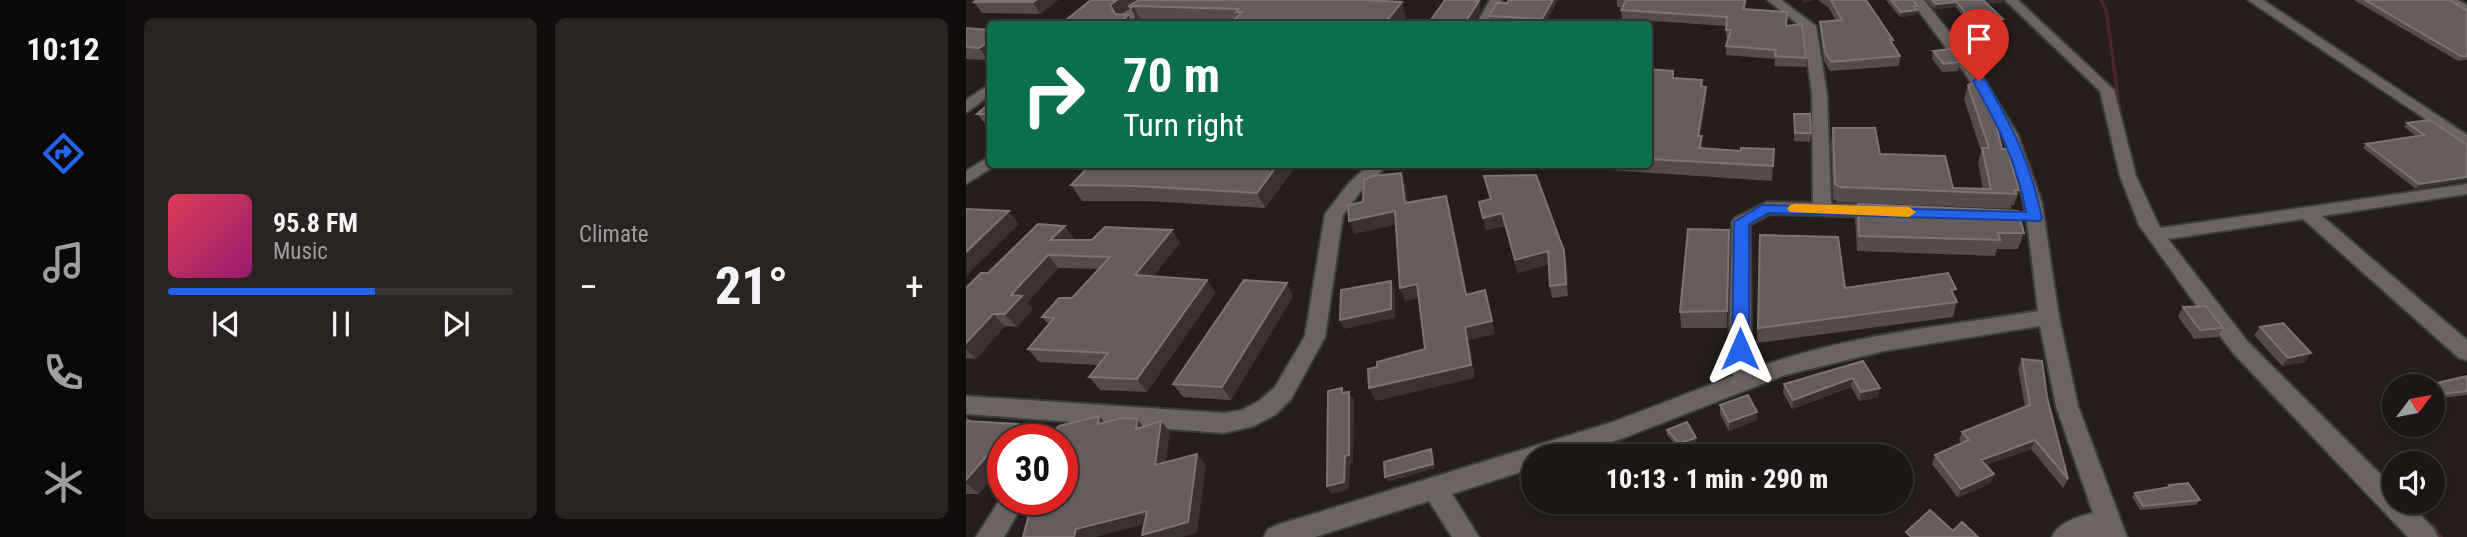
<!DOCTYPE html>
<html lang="en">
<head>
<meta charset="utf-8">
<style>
  :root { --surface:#1c1614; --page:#292322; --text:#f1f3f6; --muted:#a09fa0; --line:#3a3534; --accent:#2563eb }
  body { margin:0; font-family:"Roboto Condensed",sans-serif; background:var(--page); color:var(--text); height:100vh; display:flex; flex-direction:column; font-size:26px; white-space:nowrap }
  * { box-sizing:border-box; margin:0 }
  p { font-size:23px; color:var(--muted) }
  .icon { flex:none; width:38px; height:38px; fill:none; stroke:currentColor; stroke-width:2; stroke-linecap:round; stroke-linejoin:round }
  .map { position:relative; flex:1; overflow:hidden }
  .panel { display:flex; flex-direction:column; gap:18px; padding:18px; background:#0f0c0b; width:840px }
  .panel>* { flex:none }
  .hud { position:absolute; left:21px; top:21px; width:665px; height:147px; border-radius:7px; box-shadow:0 2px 5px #0004,0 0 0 2px var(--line); background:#0b6e4f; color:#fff; overflow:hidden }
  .needle { width:46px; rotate:58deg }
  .tools { position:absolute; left:1416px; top:374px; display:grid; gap:14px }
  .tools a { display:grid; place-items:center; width:63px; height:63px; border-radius:50%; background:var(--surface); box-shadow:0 2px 5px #0004,0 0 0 2px var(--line); font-size:35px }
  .speed { position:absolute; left:21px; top:424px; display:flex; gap:14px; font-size:35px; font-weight:700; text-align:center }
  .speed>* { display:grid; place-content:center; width:91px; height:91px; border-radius:50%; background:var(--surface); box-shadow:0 2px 5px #0004,0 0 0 2px var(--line); line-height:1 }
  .speed .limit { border:10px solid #d22; background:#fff; color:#111 }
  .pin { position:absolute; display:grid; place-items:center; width:60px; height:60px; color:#fff; margin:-72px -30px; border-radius:50% 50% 50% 0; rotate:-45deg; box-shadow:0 0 7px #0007 }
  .pin .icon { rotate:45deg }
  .me { position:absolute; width:77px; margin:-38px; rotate:0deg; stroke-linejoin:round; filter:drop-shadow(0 0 5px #0008) }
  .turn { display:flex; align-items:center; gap:24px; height:147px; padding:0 21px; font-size:32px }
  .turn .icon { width:91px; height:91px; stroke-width:2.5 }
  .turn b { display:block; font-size:49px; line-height:60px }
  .big { font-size:52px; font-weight:800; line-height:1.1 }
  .panel .tile { flex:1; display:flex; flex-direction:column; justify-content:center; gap:10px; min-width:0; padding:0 24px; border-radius:10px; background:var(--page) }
  .song { display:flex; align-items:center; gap:21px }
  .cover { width:84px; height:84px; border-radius:10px; background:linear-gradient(135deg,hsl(350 70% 55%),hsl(320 70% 35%)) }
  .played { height:7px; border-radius:4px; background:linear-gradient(90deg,var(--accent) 60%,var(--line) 60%) }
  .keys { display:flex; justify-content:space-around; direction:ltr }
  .heat { display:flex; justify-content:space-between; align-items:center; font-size:38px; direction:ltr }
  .panel .tiles { flex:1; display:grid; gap:18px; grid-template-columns:repeat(2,1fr) }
  .trip { position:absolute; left:555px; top:444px; width:392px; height:70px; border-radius:35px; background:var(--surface); box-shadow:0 2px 5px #0004,0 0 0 2px var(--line); font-weight:800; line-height:70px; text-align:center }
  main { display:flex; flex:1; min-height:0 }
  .dock { display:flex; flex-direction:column; width:126px; justify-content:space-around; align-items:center; background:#0b0908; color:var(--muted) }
  .dock .icon { width:49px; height:49px }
  .dock .on { color:var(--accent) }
  .dock b { font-size:32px; color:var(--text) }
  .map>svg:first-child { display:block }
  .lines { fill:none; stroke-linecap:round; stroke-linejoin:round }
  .stream-far1 { stroke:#4b2230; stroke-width:3.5 }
  .stream { stroke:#4b2230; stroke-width:6 }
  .minor-casing { stroke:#413b39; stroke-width:4 }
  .minor { fill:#6c6460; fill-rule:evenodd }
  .wall { fill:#544b4a }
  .shaded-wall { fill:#3a3230 }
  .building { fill:#655d5c; stroke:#7c7473; stroke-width:2 }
  .route { fill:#2563eb; stroke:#184099; stroke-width:2 }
  .slow { fill:#f59e0b }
</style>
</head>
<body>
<main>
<nav class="dock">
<b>10:12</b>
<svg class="icon on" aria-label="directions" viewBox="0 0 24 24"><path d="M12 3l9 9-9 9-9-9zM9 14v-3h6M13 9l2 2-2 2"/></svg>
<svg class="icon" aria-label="music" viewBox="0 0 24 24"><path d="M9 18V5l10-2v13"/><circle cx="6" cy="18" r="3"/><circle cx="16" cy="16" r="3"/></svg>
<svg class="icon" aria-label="phone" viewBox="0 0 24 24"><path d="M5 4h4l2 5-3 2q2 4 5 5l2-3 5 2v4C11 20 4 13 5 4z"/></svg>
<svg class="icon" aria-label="climate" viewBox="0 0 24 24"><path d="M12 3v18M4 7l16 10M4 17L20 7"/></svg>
</nav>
<section class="panel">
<div class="tiles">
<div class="tile">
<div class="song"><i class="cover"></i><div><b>95.8 FM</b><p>Music</p></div></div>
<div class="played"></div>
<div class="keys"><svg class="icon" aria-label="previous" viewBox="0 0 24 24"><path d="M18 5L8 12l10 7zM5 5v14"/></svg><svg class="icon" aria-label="pause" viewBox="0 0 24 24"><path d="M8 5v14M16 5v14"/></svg><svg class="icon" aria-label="next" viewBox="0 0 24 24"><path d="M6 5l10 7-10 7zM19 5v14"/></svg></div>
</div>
<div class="tile"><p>Climate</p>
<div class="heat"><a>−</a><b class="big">21°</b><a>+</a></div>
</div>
</div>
</section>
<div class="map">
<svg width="1501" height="537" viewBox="0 0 1501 537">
  <rect width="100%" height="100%" fill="#251e1b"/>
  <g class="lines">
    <path class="stream-far1" d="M1135,0l5,9 15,111"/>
    <path class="stream" d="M1465,526l9,11"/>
    <g class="minor-casing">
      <path id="minor" d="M180,0h20l-18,8 -15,11 3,5h-13l-5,-6 2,-3z
        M524,0h12l-14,24h-12z
        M801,0h14l35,26 11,68 4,110 52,1 9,6 -9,6 -113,-3 -20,11 1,124 3,20c90,-34 190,-43 284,-58 -8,-59 -10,-124 -37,-178 -24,-49 -59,-89 -90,-133h13l50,63 44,72 24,68 17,114 19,89 49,131h-75c7,-15 25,-20 41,-24l-37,-107 -16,-80 -156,25 -99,24 -159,62 -59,20h-34v11l-81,26 27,43h-27l-23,-36 -114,36h-51l4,-8 9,-4 336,-103 120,-46 -4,-27 3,-127 3,-4 32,-16 46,1 -1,-109 -9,-66z
        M1039,0h13l96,90 22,86 24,52 307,-44v10l-145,22 145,124v20l-8,-2 -156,-139 -135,20 80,103 146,146v14h14l26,27 4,8h-30l-174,-183 -43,-56 -52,-73 -19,-49 -20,-85z
        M1282,0h15l204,135v12z
        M1476,0h16l9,5v9z
        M24,84v11l-24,18v-13z
        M24,156v8l6,1 -30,19v-13z
        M404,164h19l-28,27 -18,24 -18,122 -34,62 -16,16 -21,11 -30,7 -258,-19v-18l258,17 18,-3 17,-9 16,-14 30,-51 20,-122 24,-31z
        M37,495v4h23l-22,38h-28z"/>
    </g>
    <use href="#minor" class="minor"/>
  </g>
  <path class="wall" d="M10,0h82l-18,14 -58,-1 -8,-11z
    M125,0l315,16 -7,8h-169l2,-1 -91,-3 -3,3 -8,-16 -11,7 14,10z
    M592,0l-13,24h-54l-2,-8 18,-13z
    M651,0h130l-2,9 41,17 20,32v9l-32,-1 1,-7 -49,-4v-9l3,-7h-3v-13l-104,-7 -1,-9 2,-3h-6z
    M852,0h48l27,40 -1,4 8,12 -1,10 -69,5 -6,-10 -4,-30v-9l16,-1 -7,-13z
    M920,0h27l4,6 -1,9 -16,2z
    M960,0h78v2l-17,2 16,15 -1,5 -30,4 -16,-21 -21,2z
    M1388,0h95l18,11v49l-9,1z
    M0,28l24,2v28l-2,2 -22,-1z
    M967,51l27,11 -2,9 -16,1 -10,-13z
    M682,69l25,2 1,7 28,2v6l4,1v14l-6,35h2v12l39,3 33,-2 -2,32 -164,-11 -1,-6h41z
    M1002,85l34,64 17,41 -5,15h-2l-1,4 -173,-7 -5,-3 -2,-57 2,-14 47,26 73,34 30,1 -5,-26 3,-12 -17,-52z
    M24,103v24l-3,-1 -10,-12z
    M828,114l17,19 -1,9 -16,-1z
    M1441,123l60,22 -51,44 -53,-41 3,-4 50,-8 -12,-9z
    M331,164l-32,44 -119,-7h-64l-11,-16z
    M513,202l88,62 1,32 -16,2 -2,-12 -1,-22 -31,9 -13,-47 -19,4z
    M892,204l166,29 -6,16h-21l-2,7 -138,-5 -2,-31z
    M99,226l9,13 -1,1h19l80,-10 8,13 -27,33 54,4 8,13 -68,99 -47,-2 -11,-13 9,-12 -59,-3 -11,-13 21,-24 -7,-8 30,-19 27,-29 -41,-1 -31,35 6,6 -16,18 -12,-1 -29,33 -10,-1v-70l22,-15z
    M763,230l-2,98h-46l-1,-16z
    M793,250l86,38 109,7 3,7 -4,15 -196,26z
    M327,296l-62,104 -48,-3 -10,-13z
    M1217,307l40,21 -5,9 -24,2 -16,-23z
    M1294,327l45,35 -23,4 -28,-31z
    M1056,359l25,38 21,82 -5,9 -32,-39 -45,16 8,9 -4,9 -32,15 -26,-34 3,-9 27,-12 -3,-3 3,-8 63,-25 -7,-39z
    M897,361l15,36 -19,4 -8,-14 -59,22 -9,-16 1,-9z
    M1501,376v19l-35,4v-12h-6l2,-2z
    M754,405l37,15 -28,11 -9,-17z
    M0,416l5,5 47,3 12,12 -27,3v25l-24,30h-13z
    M701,430l29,8v5l-17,5 -12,-13z
    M1203,485l31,15 -4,5 -56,5 -8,-13 3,-4 32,-5z"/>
  <path class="shaded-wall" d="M70,0h22l-18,14 -7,-12z
    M151,0h23l-24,17 -6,-12z
    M587,0h5l-13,24h-2l-1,-5z
    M837,0h12l-12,3z
    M1016,0h22v2l-23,3z
    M513,1l2,9 -9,14h-8z
    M436,2l4,14 -7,8h-15z
    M991,2l-1,5 -21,2 1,-5z
    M167,6l8,14 -3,3 -7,-15z
    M951,6l-1,9 -16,2 1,-5z
    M162,15l5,9h-15z
    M1037,19l-1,5 -30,4 1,-5z
    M24,40v18l-2,2 -9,-12z
    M740,87v14l-8,49v-14z
    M312,164h19l-32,44 -8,-15z
    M435,173l5,13 3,30 -4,-13z
    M1501,177v4l-51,8 3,-5z
    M480,196l4,13 20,99 -4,-13z
    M43,211l10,13 -53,52v-24z
    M429,211l5,13 -46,10 -5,-13z
    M536,213l3,13 -19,4 -3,-12z
    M99,226l9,13 -14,14 -10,-13z
    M206,230l8,13 -36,45 -9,-13z
    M582,251l3,13 -33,9 -3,-13z
    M598,251l3,13 1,32 -2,-12z
    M82,255l10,13 -31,35 6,6 -16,18 -12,-13 6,-19z
    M241,280l8,13 -68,99 -10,-13z
    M425,281l4,9v28l-51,11 -4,-9z
    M321,283l6,13 -62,104 -9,-13z
    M451,284l5,13 -17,4 -5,-13z
    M519,290l10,44 -26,6 6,38 -99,23 -7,-13 96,-61z
    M27,314l12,12 -29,33 -10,-10v-6z
    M1345,353l-6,9 -23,4 6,-8z
    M887,378l-2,9 -59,22 1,-9z
    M914,388l-2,9 -19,4 2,-9z
    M383,392l5,8 -1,63 -3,1 -1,26 -18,4 -4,-8 18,-30z
    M791,412v8l-28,11v-9z
    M133,416l10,11 -11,-3z
    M171,419l9,11 -10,-1z
    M195,421l9,11 -6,43 -9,-10z
    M52,424l12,12 -2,3h-22z
    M730,438v5l-17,5v-5z
    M1069,440l-4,9 -53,19 3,-8z
    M37,444v15l-7,-7z
    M465,449l2,5 2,14 -47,14 -3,-5z
    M24,452l13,12 -24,30 -13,-11v-3z
    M231,454l9,11 -9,68 -15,4h-38l-2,-2z
    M1028,474l-4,9 -32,15 3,-9z
    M181,511l9,10 -60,16h-22l2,-8z"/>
  <path class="building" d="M10,0h60l-3,2h-59z
    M125,0h26l-7,5 5,9 13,1 -10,9h-57z
    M173,0h227l36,2 -18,22h-154l12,-12h-6l2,-3 -105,-3 -2,2 -2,-2z
    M479,0h26l8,1 -15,23h-36z
    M543,0h44l-11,19 -53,-3 8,-13h10z
    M660,0h119l-2,9 44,3 -1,14 16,-2 4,34 -31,-2 1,-6 -50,-4 5,-16h-5l1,-13 -106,-7z
    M865,0h35l27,40h-3l10,16 -69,6 -6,-10 -5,-30 22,-2z
    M925,0h22l4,6 -3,1 3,3 -16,2z
    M966,0h51l20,19 -30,4 -16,-21 -21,2z
    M1399,0h84l18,11v45h-6z
    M0,28l24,2v10l-11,8 -13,-1z
    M984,49l10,13 -16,2 -11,-13z
    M682,69l25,2v7l29,2 -1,6 5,1 -8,49h4l-3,12 42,3v-3l33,1 -1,17 -125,-7z
    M1010,82l18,34 8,33h5l12,41h-5l2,4 -176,-7 -5,-3 -2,-56h42l5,26 65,2 8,32 38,1 -9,-41h7l-21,-63z
    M24,103v11h-13z
    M828,114h16l1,19h-16z
    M1464,120l37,25v32l-48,7 -53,-40 58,-9 -17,-12z
    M125,164h187l-21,29 -121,-7 -65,-1z
    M435,173l4,30 41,-7 20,99 19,-5 7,31 -27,6 6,38 -102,23 -1,-19 9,-2v-5l48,-13 -8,-65 -17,4 -5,-77 -46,10 -1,-16 15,-3 1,-22 8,-4z
    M570,175l28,76 2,33 -16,2 -2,-35 -33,9 -13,-47 -19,5 -4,-16 12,-3 -7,-23z
    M892,204l160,7 6,22h-26l2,7 -141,-4z
    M0,209l43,2 -43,41z
    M72,224l27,2 -15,14h42l13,-13 67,3 -37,45 72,5 -70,99 -48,-2 19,-24 -80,-4 26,-31 -12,-1 17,-19h13l38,-41 -62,-2 -37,40 11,1 -17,18h-12l-27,29v-55l15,-15h7z
    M722,229l41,1 -2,81 -47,1z
    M794,235l78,2 7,51 103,-15 8,16 -5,1 6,12 -199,26z
    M278,280l43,3 -65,104 -49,-3z
    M425,281v28l-51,11 1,-30z
    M1240,306l17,22 -23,2 -17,-23z
    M1317,323l28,30 -23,5 -28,-31z
    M1056,359l20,2 5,36 21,82 -33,-39 -54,20 13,14 -33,15 -26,-34 34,-15 -7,-8 68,-27z
    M897,361l17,27 -19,4 -8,-14 -60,22 -9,-16z
    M1501,376v15l-35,4v-8h-4v-2z
    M376,388v5l7,-1v63l-4,1 -1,26 -17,4 1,-95z
    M782,395l9,17 -28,10 -9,-17z
    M133,416l-1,8 24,-6 15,1 -1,10 25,-8 -6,44 42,-11 -9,68 -46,13 5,-24 -71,18 -2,8h-51l10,-38h29v-60h-13l2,-5 8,-8z
    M0,421l52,3 -12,15h-3v5l-7,8h-6l-24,28z
    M721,422l9,16 -17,5 -12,-13z
    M465,449l2,15 -48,13 -1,-15z
    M1222,483l12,17 -57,6 -8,-13 35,-6 -1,-2z
    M964,510l23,21 9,-9 16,15h-67l-5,-5z"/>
  <path class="route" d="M1013,78l7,3c28,49 44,81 56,137l-2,3 -271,-8 -20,11v125l-2,4h-13l-2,-4 2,-127 28,-17 264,7c-10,-52 -27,-85 -53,-131z"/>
  <path class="slow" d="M829,204l114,3 7,5 -7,5 -119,-5 -3,-3 3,-4z"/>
</svg>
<div class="tools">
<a><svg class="needle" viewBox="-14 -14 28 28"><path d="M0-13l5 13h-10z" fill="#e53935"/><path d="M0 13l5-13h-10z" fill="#a09fa0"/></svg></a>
<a><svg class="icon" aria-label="sound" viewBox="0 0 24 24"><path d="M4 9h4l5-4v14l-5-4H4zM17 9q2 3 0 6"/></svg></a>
</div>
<div class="speed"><div class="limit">30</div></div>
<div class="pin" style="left:1013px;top:81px;background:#d93025"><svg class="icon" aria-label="arrive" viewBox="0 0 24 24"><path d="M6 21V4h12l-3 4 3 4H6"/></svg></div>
<svg class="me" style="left:774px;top:349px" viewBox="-20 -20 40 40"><path d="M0-17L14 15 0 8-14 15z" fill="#2563eb" stroke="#fff" stroke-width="4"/></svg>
<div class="trip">10:13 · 1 min · 290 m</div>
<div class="hud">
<div class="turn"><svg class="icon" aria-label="right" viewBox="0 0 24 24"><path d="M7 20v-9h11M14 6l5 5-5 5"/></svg><div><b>70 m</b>Turn right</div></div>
</div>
</div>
</main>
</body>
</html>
